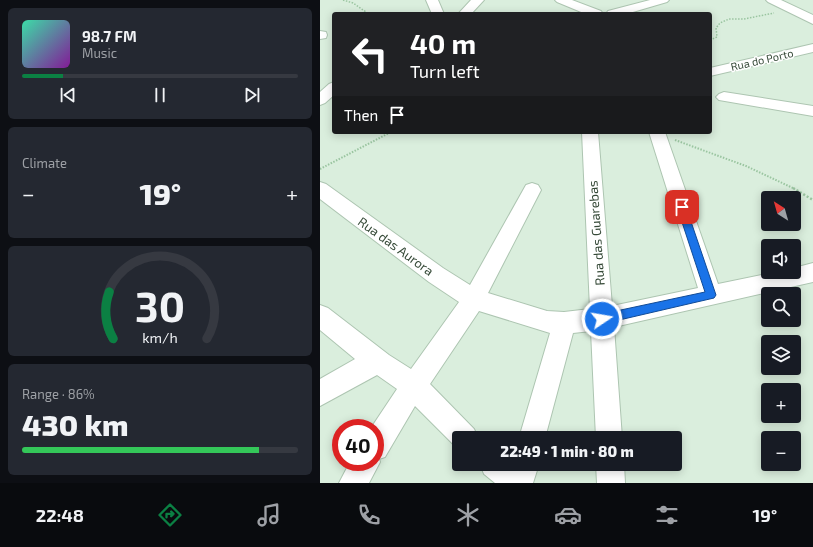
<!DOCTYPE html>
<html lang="en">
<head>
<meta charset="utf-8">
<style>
  :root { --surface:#171b24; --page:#242831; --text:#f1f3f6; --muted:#9ea1a6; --line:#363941; --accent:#0b8043 }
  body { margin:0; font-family:"Exo 2",sans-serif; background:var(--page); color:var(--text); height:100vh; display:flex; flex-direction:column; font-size:15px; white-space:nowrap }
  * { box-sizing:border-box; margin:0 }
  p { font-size:13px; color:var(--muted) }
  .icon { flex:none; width:22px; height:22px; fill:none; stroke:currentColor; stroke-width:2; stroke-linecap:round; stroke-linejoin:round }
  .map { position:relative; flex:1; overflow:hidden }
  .side { display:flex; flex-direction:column; gap:8px; padding:8px; background:#0d0f14; width:320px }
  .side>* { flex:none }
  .banner { position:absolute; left:12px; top:12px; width:380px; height:122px; border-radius:4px; box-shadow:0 2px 10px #0003; background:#202124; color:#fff; overflow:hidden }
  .needle { width:26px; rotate:323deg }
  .buttons { position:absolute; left:441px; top:191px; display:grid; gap:8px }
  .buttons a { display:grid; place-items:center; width:40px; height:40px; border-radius:4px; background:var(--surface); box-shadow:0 2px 10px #0003; font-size:20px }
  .speed { position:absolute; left:12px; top:419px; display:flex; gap:8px; font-size:20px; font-weight:700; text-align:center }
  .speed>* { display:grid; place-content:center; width:52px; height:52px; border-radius:50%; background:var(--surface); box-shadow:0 2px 10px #0003; line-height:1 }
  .speed .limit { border:6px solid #d22; background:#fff; color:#111 }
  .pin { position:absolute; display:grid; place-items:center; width:34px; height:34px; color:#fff; margin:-17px; border-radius:8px; box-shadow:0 2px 6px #0006 }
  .me { position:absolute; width:44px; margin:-22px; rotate:78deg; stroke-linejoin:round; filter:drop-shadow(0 0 3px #0008) }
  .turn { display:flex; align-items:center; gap:14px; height:84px; padding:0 12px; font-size:18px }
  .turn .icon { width:52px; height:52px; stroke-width:2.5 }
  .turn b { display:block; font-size:28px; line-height:34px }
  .then { display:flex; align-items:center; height:38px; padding:0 12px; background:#0003; gap:8px; font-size:15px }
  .big { font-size:30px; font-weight:800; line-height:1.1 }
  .side .widget { flex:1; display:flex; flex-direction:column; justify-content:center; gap:6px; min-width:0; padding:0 14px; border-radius:6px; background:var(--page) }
  .side .dial { align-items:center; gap:0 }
  .dial svg { height:104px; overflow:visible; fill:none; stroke:var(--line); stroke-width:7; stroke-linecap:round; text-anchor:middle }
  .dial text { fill:var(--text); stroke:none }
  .song { display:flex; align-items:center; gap:12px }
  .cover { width:48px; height:48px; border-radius:6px; background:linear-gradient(135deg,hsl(160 70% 55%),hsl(290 70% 35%)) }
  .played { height:4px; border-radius:2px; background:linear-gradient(90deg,var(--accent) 15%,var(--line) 15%) }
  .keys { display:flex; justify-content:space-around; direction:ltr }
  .heat { display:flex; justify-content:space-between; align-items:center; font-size:22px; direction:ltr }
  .charge { height:6px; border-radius:3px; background:linear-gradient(90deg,#34c759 86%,var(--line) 0) }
  .trip { position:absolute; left:132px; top:431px; width:230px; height:40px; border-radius:4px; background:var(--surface); box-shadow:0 2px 10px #0003; font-weight:800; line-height:40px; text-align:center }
  .tabs { display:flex; height:64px; justify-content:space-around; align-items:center; background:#090b0e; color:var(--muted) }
  .tabs .icon { width:28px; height:28px }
  .tabs .selected { color:var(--accent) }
  .tabs b { font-size:18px; color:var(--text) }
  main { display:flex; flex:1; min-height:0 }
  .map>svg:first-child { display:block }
  .residential { fill:#daeedd; fill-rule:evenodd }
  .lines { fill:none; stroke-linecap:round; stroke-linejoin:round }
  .minor-casing { stroke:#adc5b1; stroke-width:2 }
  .path-far2 { stroke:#9ac5a0; stroke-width:1.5; stroke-dasharray:1.5 1.5; stroke-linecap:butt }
  .path-far1 { stroke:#9ac5a0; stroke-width:2; stroke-dasharray:1.5 1.5; stroke-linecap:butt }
  .path { stroke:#9ac5a0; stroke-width:2.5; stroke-dasharray:2 2; stroke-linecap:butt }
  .minor { fill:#fff; fill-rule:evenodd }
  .route { fill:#1a73e8; stroke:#114b97 }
  .labels { text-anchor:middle; stroke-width:3; stroke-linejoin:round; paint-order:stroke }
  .far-street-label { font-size:11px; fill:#364a38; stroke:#fff }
  .street-label { font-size:13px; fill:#364a38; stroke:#fff }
</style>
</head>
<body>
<main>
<section class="side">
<div class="widget">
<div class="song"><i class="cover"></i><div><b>98.7 FM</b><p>Music</p></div></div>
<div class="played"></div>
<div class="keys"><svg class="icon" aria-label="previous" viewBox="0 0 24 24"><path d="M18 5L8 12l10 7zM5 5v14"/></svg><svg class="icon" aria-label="pause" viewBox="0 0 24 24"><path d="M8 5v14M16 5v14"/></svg><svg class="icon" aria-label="next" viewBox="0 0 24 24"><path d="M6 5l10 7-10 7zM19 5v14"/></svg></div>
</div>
<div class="widget"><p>Climate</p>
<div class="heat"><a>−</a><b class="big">19°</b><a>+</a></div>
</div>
<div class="widget dial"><svg viewBox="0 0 100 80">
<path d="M14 69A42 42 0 1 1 86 69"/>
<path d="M14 69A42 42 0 0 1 11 33" stroke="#0b8043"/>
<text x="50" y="56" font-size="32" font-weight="700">30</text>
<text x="50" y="72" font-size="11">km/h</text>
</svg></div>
<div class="widget"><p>Range · 86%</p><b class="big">430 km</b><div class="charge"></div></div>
</section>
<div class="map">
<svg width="493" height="483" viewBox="0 0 493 483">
  <rect width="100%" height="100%" fill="#e8f5eb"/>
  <path class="residential" d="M0,0h493v483h-493zM14,14h376v118h-376zM448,198h26v26h-26zM448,246h26v26h-26zM448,294h26v26h-26zM448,342h26v26h-26zM448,390h26v26h-26zM21,428h34v34h-34zM139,438h216v26h-216zM448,438h26v26h-26z"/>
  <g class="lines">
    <g class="minor-casing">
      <path id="minor" d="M106,0h12l6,14h-12z
        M151,0h13l-13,14h-13z
        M235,0h17l29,11 2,3h-17l-29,-12z
        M330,0h19l-2,2 -41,12h-20l2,-3z
        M446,0h15l32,15v9l-45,-22z
        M0,31l6,1 1,3 -1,3 -6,1z
        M493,44v8l-103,24v-8z
        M14,82v13l-9,8 -5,2v-13l9,-8z
        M404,92l89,14v10l-94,-16 -3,-3 3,-3z
        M262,132h16l14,174 86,-18 -49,-156h16l53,152 58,-12h18v-4l19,-5v19l-199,45 8,111h-26l-5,-107 -18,2 -28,105h-26l31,-105 -71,-22 -49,73 44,45 4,9h-19v11l-3,-2 -41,-41 -30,51 -6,2 1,3 -11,21h-30l11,-21h25v-34h-4l26,-39 -20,-14 -57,31v-27l35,-20 -35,-29v-25l8,3 61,47 22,14 48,-67 -30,-20 -109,-83v-17l6,2 117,84 27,17 56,-100 6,-2 6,2 3,5 -53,103 59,18 17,1 26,-3z
        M160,464h59l-6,19h-38l-11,-9z
        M276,464h28l1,19h-28z"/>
    </g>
    <path class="path-far2" d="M23,0l10,3 13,9
      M390,40l7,-3 -1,-9 4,-5 9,-4h15l30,-6"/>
    <path class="path-far1" d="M355,140l71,26 49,23
      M0,169l71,-37"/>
    <path class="path" d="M473,188l20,12"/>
    <use href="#minor" class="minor"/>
  </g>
  <path class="route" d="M362,204l4,3 30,88 -2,3 -112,26 -4,-2 -1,-3 1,-3 4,-2 103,-22 -28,-85z"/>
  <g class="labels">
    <g class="far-street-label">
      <text transform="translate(442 60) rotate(-13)" y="4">Rua do Porto</text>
    </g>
    <g class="street-label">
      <text transform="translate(276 233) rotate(-94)" y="5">Rua das Guarebas</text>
      <text transform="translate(76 246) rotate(36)" y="5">Rua das Aurora</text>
    </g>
  </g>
</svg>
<div class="buttons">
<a><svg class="needle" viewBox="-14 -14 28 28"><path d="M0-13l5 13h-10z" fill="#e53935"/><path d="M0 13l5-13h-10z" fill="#9ea1a6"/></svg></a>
<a><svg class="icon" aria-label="sound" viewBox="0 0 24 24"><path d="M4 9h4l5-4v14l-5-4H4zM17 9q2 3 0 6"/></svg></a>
<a><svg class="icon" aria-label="search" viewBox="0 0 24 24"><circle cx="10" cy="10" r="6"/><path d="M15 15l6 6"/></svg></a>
<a><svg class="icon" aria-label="layers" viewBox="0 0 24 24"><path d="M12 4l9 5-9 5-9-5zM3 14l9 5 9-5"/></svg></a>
<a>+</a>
<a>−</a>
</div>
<div class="speed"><div class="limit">40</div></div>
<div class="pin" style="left:362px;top:207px;background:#d93025"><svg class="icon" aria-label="arrive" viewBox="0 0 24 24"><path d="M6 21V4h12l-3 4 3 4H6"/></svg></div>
<svg class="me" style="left:282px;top:319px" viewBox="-20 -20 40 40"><circle r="17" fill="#1a73e8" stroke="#fff" stroke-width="3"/><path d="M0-11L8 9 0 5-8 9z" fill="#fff"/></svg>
<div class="trip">22:49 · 1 min · 80 m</div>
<div class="banner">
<div class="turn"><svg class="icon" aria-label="left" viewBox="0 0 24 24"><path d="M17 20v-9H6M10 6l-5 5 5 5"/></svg><div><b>40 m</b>Turn left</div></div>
<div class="then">Then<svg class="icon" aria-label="arrive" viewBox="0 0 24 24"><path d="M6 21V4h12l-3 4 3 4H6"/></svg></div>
</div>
</div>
</main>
<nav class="tabs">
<b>22:48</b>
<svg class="icon selected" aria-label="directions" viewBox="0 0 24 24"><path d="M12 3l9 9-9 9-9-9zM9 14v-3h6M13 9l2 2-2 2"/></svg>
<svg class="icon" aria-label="music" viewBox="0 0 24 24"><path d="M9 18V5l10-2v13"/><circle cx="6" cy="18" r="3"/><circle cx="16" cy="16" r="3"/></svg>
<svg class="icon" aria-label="phone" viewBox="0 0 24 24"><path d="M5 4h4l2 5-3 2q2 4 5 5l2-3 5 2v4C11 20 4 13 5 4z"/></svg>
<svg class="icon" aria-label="climate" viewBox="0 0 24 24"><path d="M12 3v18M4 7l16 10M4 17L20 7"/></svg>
<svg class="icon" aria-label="car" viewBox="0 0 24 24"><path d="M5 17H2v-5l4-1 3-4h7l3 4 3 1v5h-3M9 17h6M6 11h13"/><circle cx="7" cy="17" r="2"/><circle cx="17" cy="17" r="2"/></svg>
<svg class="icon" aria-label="filters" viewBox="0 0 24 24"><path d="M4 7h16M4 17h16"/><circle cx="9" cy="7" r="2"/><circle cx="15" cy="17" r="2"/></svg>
<b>19°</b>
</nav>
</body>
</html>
